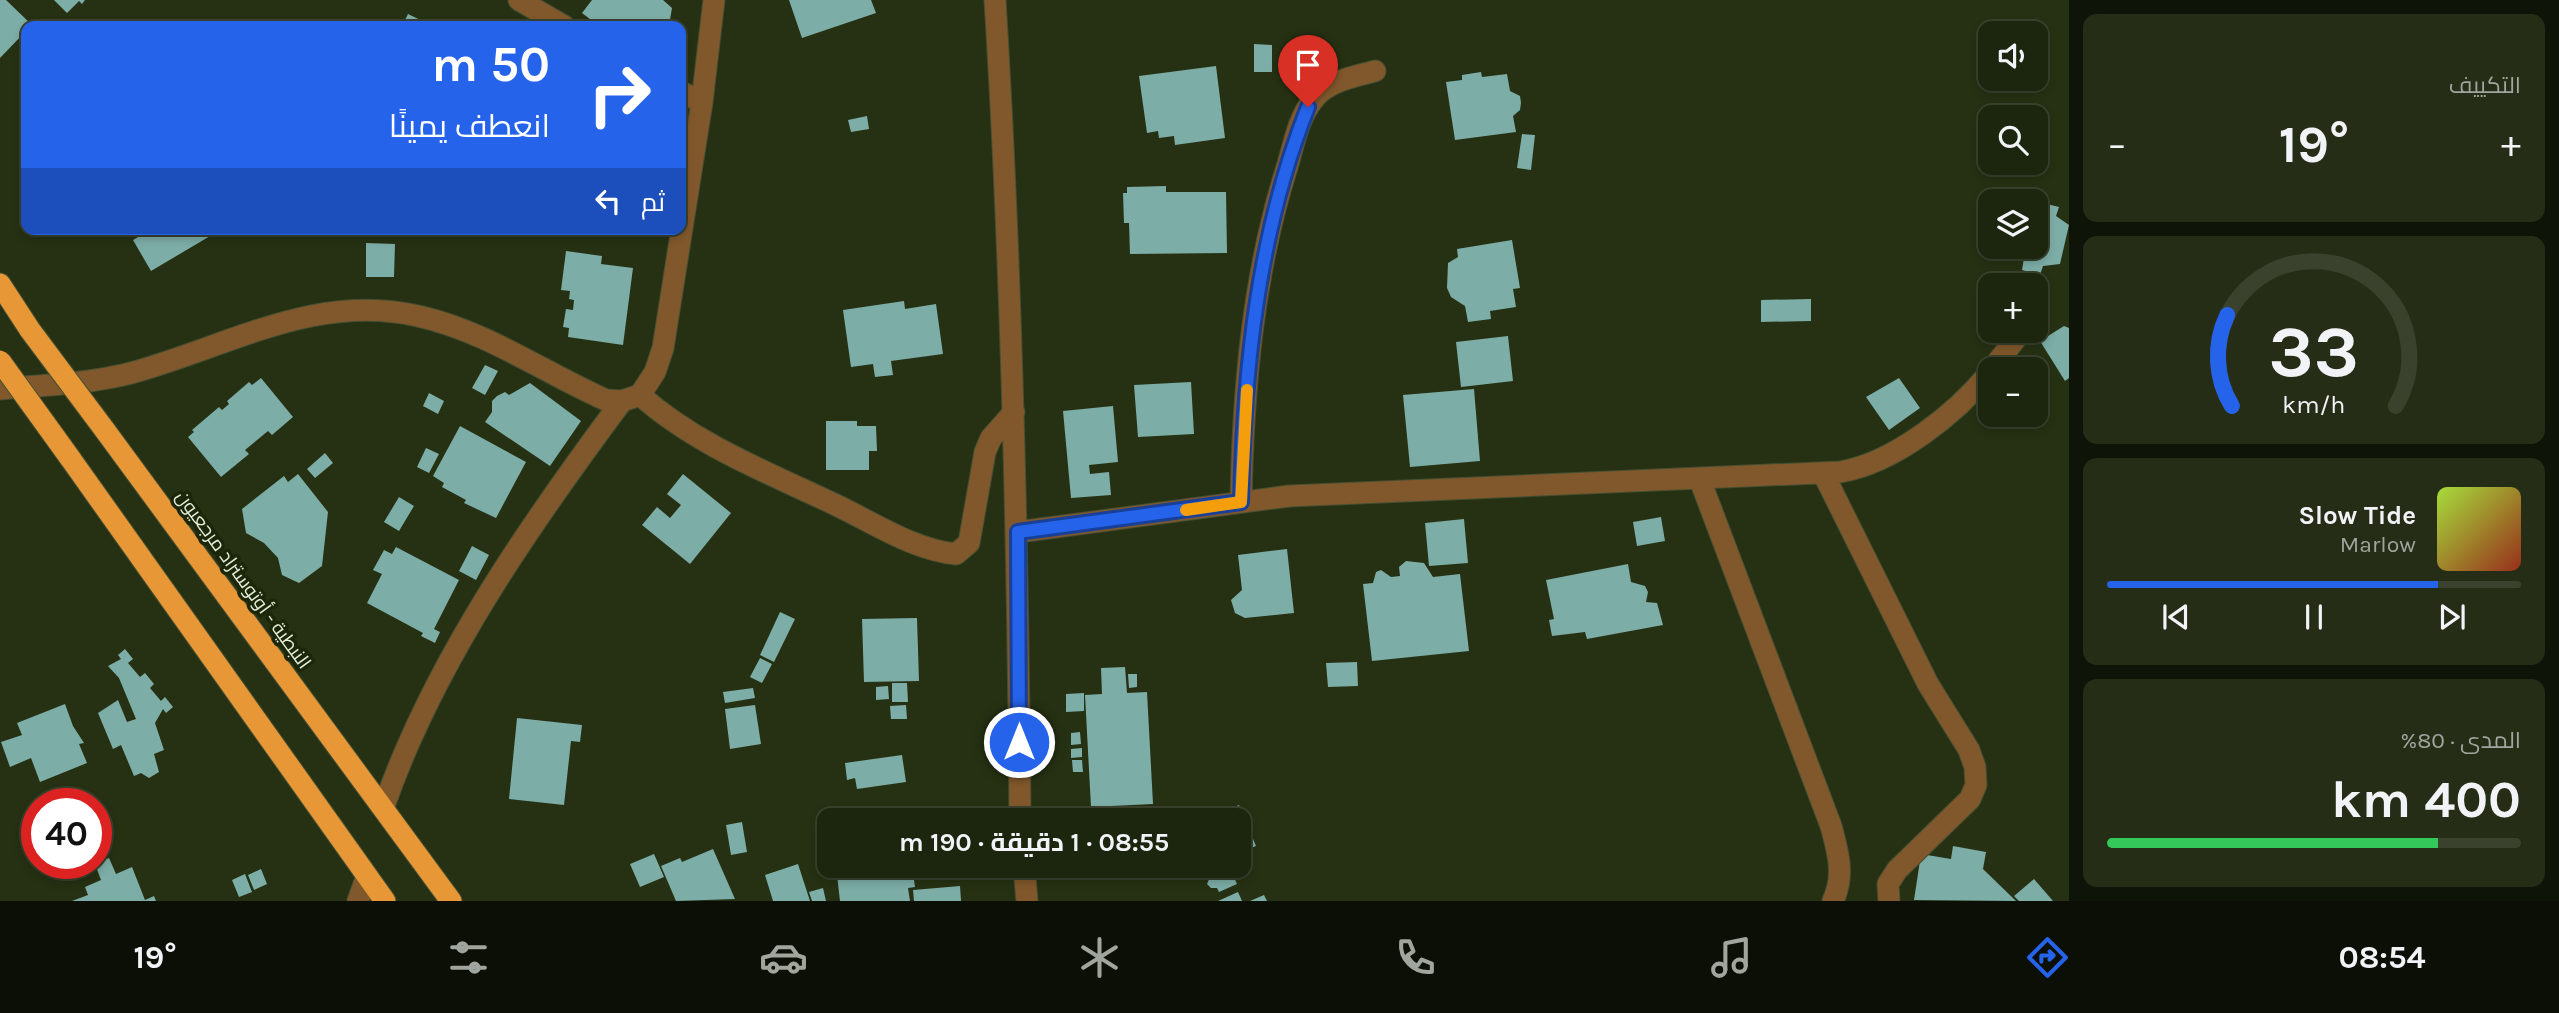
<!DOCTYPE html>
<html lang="ar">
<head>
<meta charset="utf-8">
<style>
  :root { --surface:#1c250e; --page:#252d17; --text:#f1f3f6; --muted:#a0a59e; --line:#3a422e; --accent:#2563eb }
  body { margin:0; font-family:Karla,Cairo,sans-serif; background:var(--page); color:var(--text); direction:rtl; height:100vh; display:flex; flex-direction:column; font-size:26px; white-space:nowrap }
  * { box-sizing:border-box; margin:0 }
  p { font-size:23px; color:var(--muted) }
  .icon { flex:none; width:38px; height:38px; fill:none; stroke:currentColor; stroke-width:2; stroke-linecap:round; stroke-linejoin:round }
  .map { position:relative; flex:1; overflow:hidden; direction:ltr }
  .drawer { display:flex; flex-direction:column; gap:14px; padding:14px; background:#0f1408; width:490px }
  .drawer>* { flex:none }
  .top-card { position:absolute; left:21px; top:21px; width:665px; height:214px; border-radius:14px; box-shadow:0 4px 10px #0003,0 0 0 2px var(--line); direction:rtl; background:#2563eb; color:#fff; overflow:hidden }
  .fabs { position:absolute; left:1978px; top:21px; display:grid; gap:14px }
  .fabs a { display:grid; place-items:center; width:70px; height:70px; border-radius:14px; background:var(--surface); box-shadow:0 4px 10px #0003,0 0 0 2px var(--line); font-size:35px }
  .speed { position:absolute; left:21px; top:788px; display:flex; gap:14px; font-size:35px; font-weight:700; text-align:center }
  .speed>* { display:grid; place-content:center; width:91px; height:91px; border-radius:50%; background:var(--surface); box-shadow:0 4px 10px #0003,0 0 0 2px var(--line); line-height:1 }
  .speed .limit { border:10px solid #d22; background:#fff; color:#111 }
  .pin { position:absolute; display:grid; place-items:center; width:60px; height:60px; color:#fff; margin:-72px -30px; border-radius:50% 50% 50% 0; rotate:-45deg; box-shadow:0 0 7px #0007 }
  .pin .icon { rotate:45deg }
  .me { position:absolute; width:77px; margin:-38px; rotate:0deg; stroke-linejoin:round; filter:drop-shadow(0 0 5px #0008) }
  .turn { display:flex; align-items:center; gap:24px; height:147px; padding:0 21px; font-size:32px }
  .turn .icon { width:91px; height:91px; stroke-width:2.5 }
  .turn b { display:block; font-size:49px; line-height:60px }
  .then { display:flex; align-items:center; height:66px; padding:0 21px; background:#0003; gap:14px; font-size:26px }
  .big { font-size:52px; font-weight:700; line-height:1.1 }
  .drawer .tile { flex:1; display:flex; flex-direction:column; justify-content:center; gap:10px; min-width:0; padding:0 24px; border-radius:14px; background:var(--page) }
  .drawer .dial { align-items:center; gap:0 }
  .dial svg { height:182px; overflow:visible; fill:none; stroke:var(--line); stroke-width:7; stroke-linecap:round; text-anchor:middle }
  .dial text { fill:var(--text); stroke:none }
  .song { display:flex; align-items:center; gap:21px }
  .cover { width:84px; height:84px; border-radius:10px; background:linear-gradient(135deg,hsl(80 70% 55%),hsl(10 70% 35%)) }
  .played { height:7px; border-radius:4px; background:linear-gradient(90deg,var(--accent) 80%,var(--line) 80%) }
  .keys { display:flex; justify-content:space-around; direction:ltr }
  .heat { display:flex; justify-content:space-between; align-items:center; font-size:38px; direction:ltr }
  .charge { height:10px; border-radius:5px; background:linear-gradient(90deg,#34c759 80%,var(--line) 0) }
  .trip { position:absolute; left:817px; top:808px; width:434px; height:70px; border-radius:14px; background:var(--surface); box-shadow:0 4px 10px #0003,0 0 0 2px var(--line); font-weight:700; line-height:70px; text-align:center; direction:rtl }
  .dock { display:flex; height:112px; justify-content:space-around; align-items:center; background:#0b0f06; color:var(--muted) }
  .dock .icon { width:49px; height:49px }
  .dock .active { color:var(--accent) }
  .dock b { font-size:32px; color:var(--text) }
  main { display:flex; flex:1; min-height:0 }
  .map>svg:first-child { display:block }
  .building { fill:#7dada7 }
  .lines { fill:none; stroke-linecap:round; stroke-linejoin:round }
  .minor-casing { stroke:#454f33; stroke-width:23 }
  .highway-casing { stroke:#454f33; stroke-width:23 }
  .minor { stroke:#81582b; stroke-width:21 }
  .highway { stroke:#e79735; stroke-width:21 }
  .highway-bridge-casing { stroke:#454f33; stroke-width:23; stroke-linecap:butt }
  .highway-bridge { stroke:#e79735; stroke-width:21 }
  .route-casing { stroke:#184099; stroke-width:18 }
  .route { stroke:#2563eb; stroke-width:12 }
  .slow { stroke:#f59e0b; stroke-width:12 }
  .labels { text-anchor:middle; stroke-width:7; stroke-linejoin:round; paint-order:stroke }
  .street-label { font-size:19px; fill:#e5eddb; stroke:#1c2709 }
</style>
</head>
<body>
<main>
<section class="drawer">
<div class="tile"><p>التكييف</p>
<div class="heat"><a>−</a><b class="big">19°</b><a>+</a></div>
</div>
<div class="tile dial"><svg viewBox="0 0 100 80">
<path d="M14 69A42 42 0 1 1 86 69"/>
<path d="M14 69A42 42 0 0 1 12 29" stroke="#2563eb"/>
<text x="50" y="56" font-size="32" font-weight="700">33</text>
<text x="50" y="72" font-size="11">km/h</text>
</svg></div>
<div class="tile">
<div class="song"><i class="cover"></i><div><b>Slow Tide</b><p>Marlow</p></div></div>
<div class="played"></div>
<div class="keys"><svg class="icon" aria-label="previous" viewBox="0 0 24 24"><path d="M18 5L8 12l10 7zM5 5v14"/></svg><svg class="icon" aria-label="pause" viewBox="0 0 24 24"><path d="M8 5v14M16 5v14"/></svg><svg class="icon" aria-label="next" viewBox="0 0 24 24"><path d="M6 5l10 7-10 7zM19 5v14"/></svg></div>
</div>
<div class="tile"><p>المدى · 80%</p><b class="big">400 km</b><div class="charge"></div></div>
</section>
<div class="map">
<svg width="2069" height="901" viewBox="0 0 2069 901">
  <rect width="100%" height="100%" fill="#263113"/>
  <path class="building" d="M0,0h6l27,26h-7v5l-26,27z
    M54,0h31l-3,4 -3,-3 -12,12z
    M592,0h71l9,8 -3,18h-70l-17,-13z
    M789,0h82l5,13 -74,25z
    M408,14l25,12h-31z
    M1254,44l18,1v27h-18z
    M1216,66l9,72 -50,7 -1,-9 -15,2 -1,-7 -11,2 -8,-57z
    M1481,72l1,5 25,-3 3,17 10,5 1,7 -1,7 -7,6 3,16 -61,8 -9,-58 16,-2v-5z
    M867,116l2,13 -18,3 -3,-12z
    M1522,134l13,1 -4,35 -14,-2z
    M1166,186v6h60l1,61 -97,1 -1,-31h-5l-1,-30h4v-6z
    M2006,193l27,7v1h-30z
    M2035,201l24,6 -3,9 13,9 -9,39 -17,2 -3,9 -18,-5 2,-12 -38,-10 49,-1z
    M110,229h18l-14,8z
    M152,229h70l-71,42 -18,-31z
    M1512,240l8,48 -7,1 3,18 -26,4 1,8 -23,3 -3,-16 -14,-9 -4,-9 1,-25 10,-6 -1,-8z
    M366,243l29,1 -1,33h-28z
    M566,251l36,5 -1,8 32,4 -10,77 -55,-8 1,-9 -6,-1 3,-18 7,1 1,-10 -5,-1 1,-8 -9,-1z
    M1811,299v22l-50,1v-22z
    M904,301l1,8 31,-5 7,50 -52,7 2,14 -18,2 -2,-13 -22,3 -8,-57z
    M2064,326l5,2v50l-4,3 -25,-40z
    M1508,336l5,45 -52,6 -5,-45z
    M485,365l13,6 -13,24 -13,-7z
    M261,378l32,39 -21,18 -4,-4 -23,19 4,4 -28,23 -33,-40 6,-5 -2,-2 27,-23 3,3 7,-6 -2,-3 22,-19 3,3z
    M1899,378l21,30 -31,22 -23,-33z
    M1191,382l3,52 -56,3 -4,-52z
    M530,383l51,38 -31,45 -65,-44 7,-10v-11l5,-5 8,-4 4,3z
    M1474,389l6,72 -70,6 -7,-72z
    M429,393l15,8 -6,13 -15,-8z
    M1113,406l5,56 -29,3 1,9 19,-2 2,23 -40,3 -8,-87z
    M826,421h31v5h19l1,25h-8v19h-43z
    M460,426l66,36 -30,56 -32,-15 2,-3 -24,-13 2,-4 -11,-7z
    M426,448l13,6 -10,19 -12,-6z
    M325,453l8,10 -18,15 -8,-9z
    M298,474l30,38 -6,54 -23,17 -17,-8 -4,-17 -14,-15 -18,-10 -4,-24 42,-33 4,6z
    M683,474l48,39 -41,51 -48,-39 15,-18 13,11 11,-13 -14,-11z
    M399,497l15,9 -15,25 -15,-9z
    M1661,517l4,24 -28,5 -4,-24z
    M1464,519l4,44 -39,3 -4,-43z
    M472,546l17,9 -13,25 -17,-9z
    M396,547l63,33 -25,49 6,3 -5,11 -14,-7 2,-3 -56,-30 15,-29 -9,-4 11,-20 8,4z
    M1287,549l7,64 -49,5 -10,-5 -4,-13 11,-10 -4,-35z
    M1406,561l18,2 9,14 27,-3 9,77 -97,10 -9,-77 10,-1 3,-11 5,-2 10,7 9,-1 -1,-9z
    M1628,564l3,18 14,4 3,6 -2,10 11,1 6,22 -76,14 -2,-7 -33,4 -3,-16 5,-1 -8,-39z
    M780,612l15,7 -21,43 -14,-7z
    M917,618l2,63 -55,1 -2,-63z
    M125,649l8,10 -5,4 12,14 5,-4 9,11 -4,4 11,13 4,-4 8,10 -7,6 -3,-4 -8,14 9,27 -10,4 5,18 -10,6 -8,-5 -7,3 -13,-31 -8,4 -15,-36 20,-13 9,22 9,-3 -17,-41 -11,-12 13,-7 -3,-4z
    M760,658l12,6 -10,19 -12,-6z
    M1357,662l1,24 -30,1 -2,-24z
    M1125,667l2,26 20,-1 6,112 -62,3 -6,-112 17,-1 -1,-26z
    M1128,674h9v13l-8,1z
    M892,683h15l1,19h-16z
    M888,686l1,13 -13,1v-13z
    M753,688l2,10 -30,5 -2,-11z
    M1084,693v18l-18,1v-18z
    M65,704l8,22 11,17 -5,1 8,19 -47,19 -9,-24 -21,9 -9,-25 21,-7 -5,-12z
    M755,705l6,39 -31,5 -5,-40z
    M906,705l1,14h-16l-1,-13z
    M517,718l65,7 -2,17 -9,-1 -7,64 -55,-6z
    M1080,732l1,12 -10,1v-12z
    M1082,748v9l-11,1v-9z
    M902,755l4,27 -49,7 -2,-11 -8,2 -2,-17z
    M1072,760h10l1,12h-10z
    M1239,805l17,41 -17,7v-32h-30l-1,-3z
    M903,815l1,6h-44v-2z
    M742,822l5,30 -16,3 -5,-30z
    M1953,846l33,6 -3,17 33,32 -102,-1 7,-46 30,5z
    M713,849l22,50 -59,2 -15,-35 19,-8 2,4z
    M654,854l10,23 -24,10 -10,-23z
    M109,858l7,16 16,-7 13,33 9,-4 2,5h-84l16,-6 -3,-8 16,-7 -6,-16z
    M798,864l12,37h-37l-8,-26z
    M836,866h76l3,21 -7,1 2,13h-70z
    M1215,866h14l8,18 -18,8 -2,-4h-6l-4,-4 4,-9 -2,-6z
    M261,869l6,15 -13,6 -6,-15z
    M245,874l7,18 -13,5 -7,-17z
    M2034,879l19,22h-34l-5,-5z
    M960,886l1,15h-47l-1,-11z
    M823,888l3,13h-14l-3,-9z
    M1238,892l4,9h-24z
    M1264,895l3,6h-17z"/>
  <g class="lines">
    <g class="minor-casing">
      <path id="minor" d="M519,0l45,26
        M995,0c17,274 23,547 25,821
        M681,92l21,10
        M1992,369l26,-33
        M0,389c44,-4 88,-5 131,-16 96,-26 185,-81 287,-57 68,15 125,56 188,84l16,1 18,-6 15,-23 8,-24 39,-246 12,-102
        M640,395c56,50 129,78 196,110 38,18 78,45 120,49l13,-11 16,-91 6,-14 23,-26
        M1823,473l105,211 41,66 6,17 1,18 -6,14 -73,71 -9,14 1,17
        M1700,480l131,346c7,26 14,49 2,75
        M1241,502c2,-113 12,-229 47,-338 6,-21 11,-47 25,-64 13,-19 41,-23 62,-29
        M1018,532l271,-36 551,-24c54,-9 116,-58 150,-100
        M384,806c50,-144 147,-283 238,-405
        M1024,866l3,35
        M358,901l9,-25"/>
    </g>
    <g class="highway-casing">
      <path id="highway" d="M0,284l30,46
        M104,429l347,472
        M70,458l315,443"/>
    </g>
    <use href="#minor" class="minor"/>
    <use href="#highway" class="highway"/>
    <g class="highway-bridge-casing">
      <path id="highway-bridge" d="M30,330l74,99
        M0,361l70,97"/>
    </g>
    <use href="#highway-bridge" class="highway-bridge"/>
  </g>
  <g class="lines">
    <g class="route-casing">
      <path id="route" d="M1019,742l-1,-210 223,-30c3,-134 17,-269 67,-395"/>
    </g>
    <use href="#route" class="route"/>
    <path class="slow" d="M1186,510l55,-8 6,-112"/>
  </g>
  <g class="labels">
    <g class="street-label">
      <text transform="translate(244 579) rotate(54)" y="7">النبطية - أوتوستراد مرجعيون</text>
    </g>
  </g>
</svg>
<div class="fabs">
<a><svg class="icon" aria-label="sound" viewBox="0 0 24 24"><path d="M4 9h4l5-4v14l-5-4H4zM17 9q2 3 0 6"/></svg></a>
<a><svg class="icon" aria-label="search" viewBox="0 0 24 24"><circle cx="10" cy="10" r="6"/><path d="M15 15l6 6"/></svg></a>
<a><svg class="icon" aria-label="layers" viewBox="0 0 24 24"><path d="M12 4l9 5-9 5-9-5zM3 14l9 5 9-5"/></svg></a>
<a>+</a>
<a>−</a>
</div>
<div class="speed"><div class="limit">40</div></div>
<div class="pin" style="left:1308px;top:107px;background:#d93025"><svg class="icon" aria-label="arrive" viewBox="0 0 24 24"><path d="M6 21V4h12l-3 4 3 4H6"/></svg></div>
<svg class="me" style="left:1019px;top:742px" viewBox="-20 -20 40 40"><circle r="17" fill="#2563eb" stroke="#fff" stroke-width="3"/><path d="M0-11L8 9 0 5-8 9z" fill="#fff"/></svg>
<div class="trip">08:55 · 1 دقيقة · 190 m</div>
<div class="top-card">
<div class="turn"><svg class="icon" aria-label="right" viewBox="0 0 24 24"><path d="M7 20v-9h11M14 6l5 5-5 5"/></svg><div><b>50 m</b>انعطف يمينًا</div></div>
<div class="then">ثم<svg class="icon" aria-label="left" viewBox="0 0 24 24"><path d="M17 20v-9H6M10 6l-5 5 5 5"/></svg></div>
</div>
</div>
</main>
<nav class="dock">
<b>08:54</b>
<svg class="icon active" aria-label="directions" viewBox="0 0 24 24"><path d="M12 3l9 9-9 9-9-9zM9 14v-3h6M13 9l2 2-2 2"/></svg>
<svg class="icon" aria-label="music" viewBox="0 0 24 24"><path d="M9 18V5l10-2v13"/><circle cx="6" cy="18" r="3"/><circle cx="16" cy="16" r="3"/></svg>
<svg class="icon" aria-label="phone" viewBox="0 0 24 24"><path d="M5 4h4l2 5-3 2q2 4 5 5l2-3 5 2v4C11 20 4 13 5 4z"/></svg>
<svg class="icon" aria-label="climate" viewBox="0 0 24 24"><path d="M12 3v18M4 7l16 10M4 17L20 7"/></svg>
<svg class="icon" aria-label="car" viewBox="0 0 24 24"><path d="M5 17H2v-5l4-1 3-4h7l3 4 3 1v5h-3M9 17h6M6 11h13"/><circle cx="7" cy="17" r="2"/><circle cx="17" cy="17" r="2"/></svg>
<svg class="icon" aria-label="filters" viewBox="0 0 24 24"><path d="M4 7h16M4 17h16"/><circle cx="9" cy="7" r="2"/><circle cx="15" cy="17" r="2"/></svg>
<b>19°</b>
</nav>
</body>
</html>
